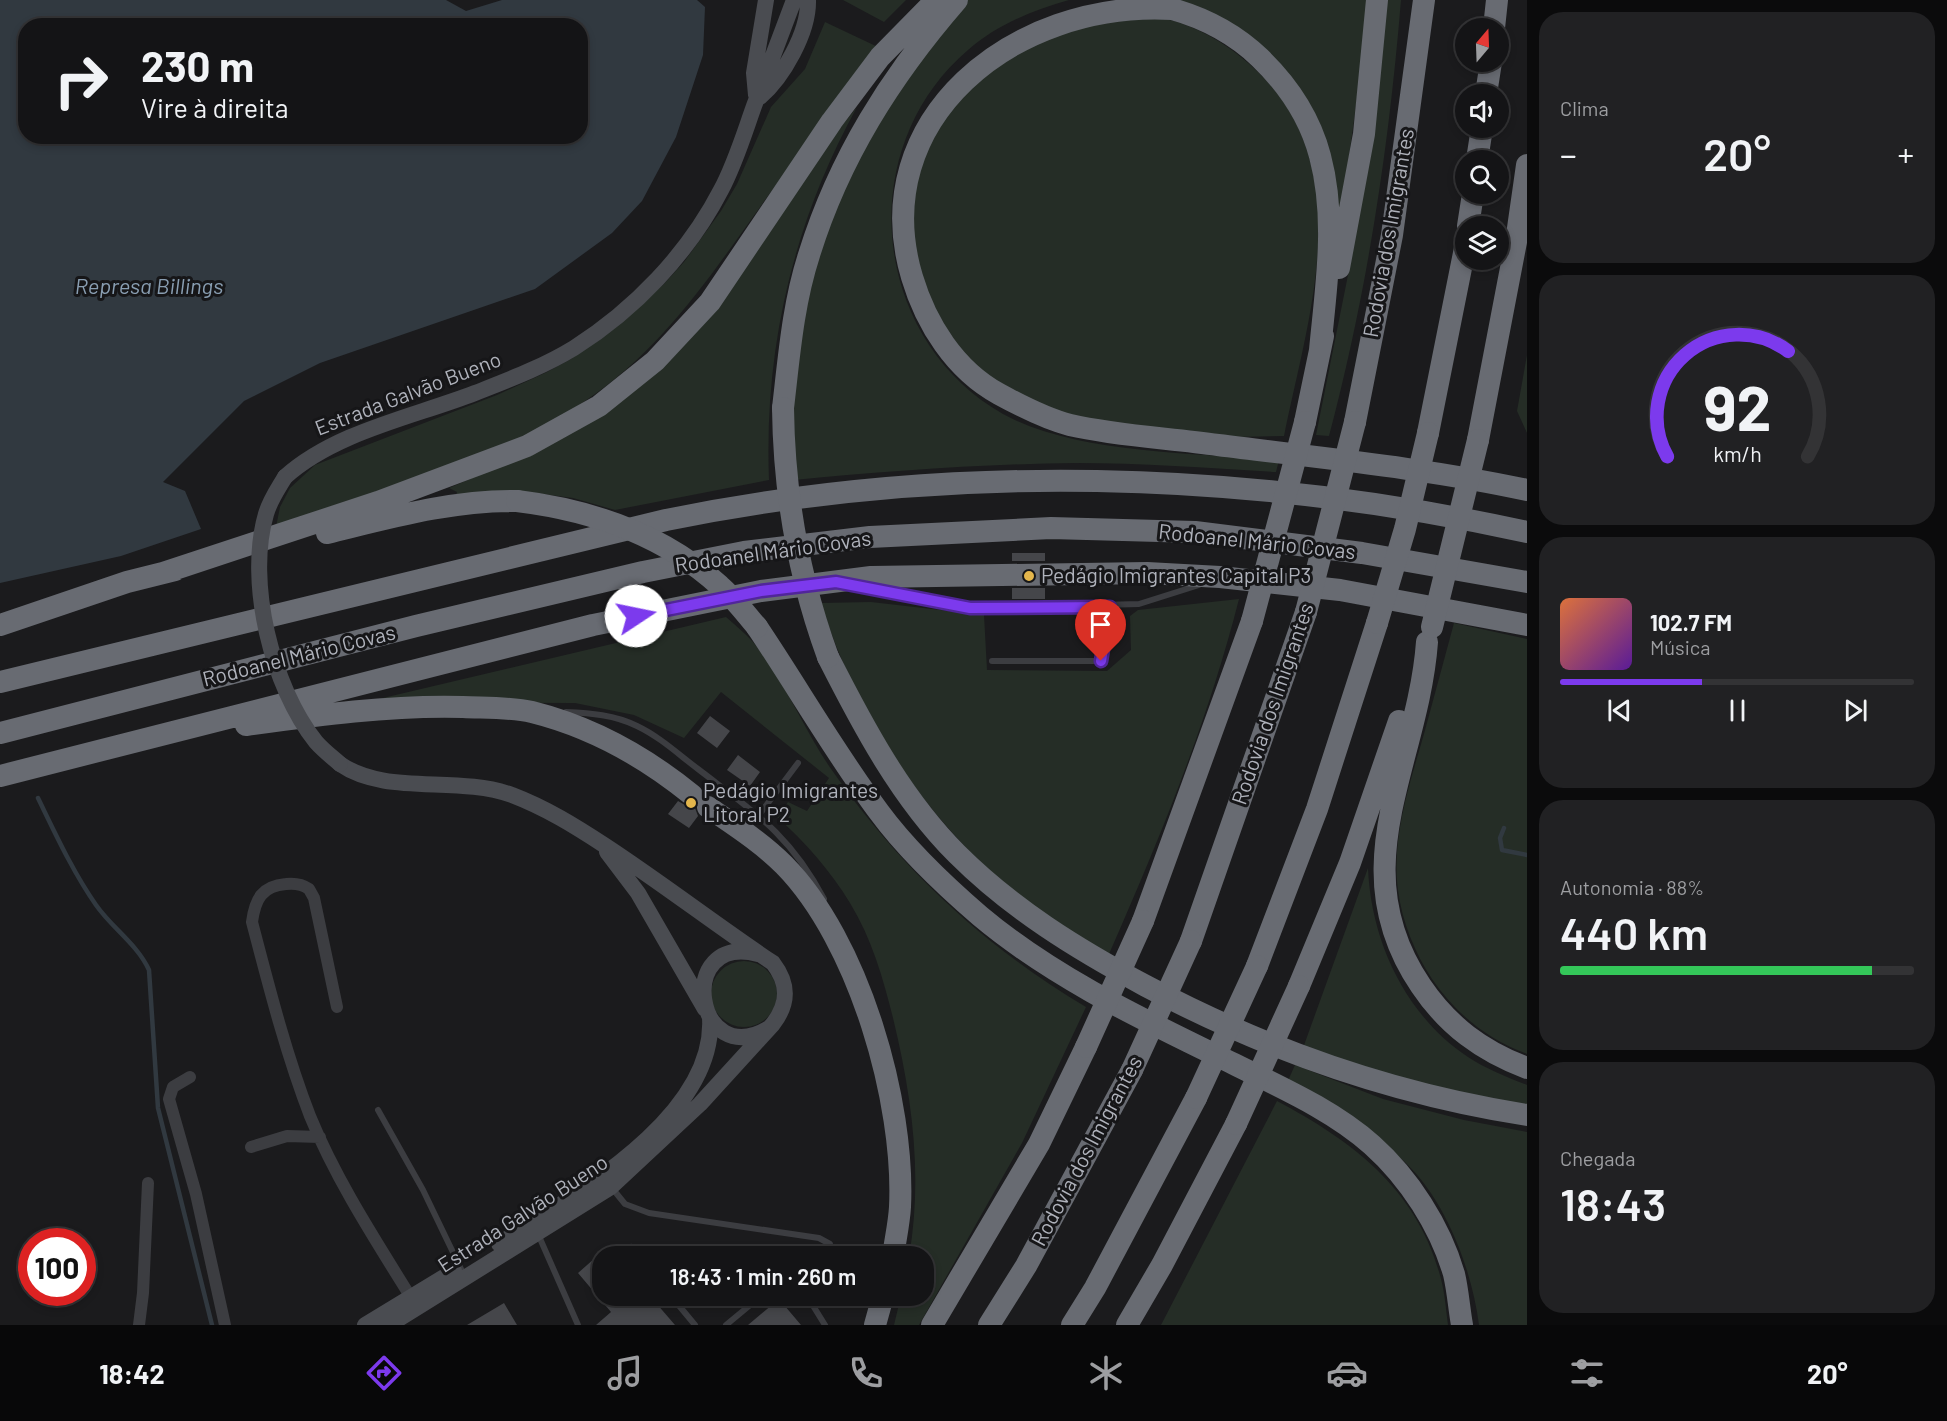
<!DOCTYPE html>
<html lang="pt">
<head>
<meta charset="utf-8">
<style>
  :root { --surface:#141416; --page:#212123; --text:#f1f3f6; --muted:#9d9ea1; --line:#333335; --accent:#7c3aed }
  body { margin:0; font-family:Barlow,sans-serif; background:var(--page); color:var(--text); height:100vh; display:flex; flex-direction:column; font-size:22px; white-space:nowrap }
  * { box-sizing:border-box; margin:0 }
  p { font-size:20px; color:var(--muted) }
  .icon { flex:none; width:33px; height:33px; fill:none; stroke:currentColor; stroke-width:2; stroke-linecap:round; stroke-linejoin:round }
  .map { position:relative; flex:1; overflow:hidden }
  .drawer { display:flex; flex-direction:column; gap:12px; padding:12px; background:#0b0b0c; width:420px }
  .drawer>* { flex:none }
  .hud { position:absolute; left:18px; top:18px; width:570px; height:126px; border-radius:24px; box-shadow:0 3px 9px #0003,0 0 0 2px var(--line); background:#141416; color:var(--text); overflow:hidden }
  .needle { width:39px; rotate:19deg }
  .controls { position:absolute; left:1455px; top:18px; display:grid; gap:12px }
  .controls a { display:grid; place-items:center; width:54px; height:54px; border-radius:50%; background:var(--surface); box-shadow:0 3px 9px #0003,0 0 0 2px var(--line); font-size:30px }
  .speed { position:absolute; left:18px; top:1228px; display:flex; gap:12px; font-size:30px; font-weight:700; text-align:center }
  .speed>* { display:grid; place-content:center; width:78px; height:78px; border-radius:50%; background:var(--surface); box-shadow:0 3px 9px #0003,0 0 0 2px var(--line); line-height:1 }
  .speed .limit { border:9px solid #d22; background:#fff; color:#111 }
  .pin { position:absolute; display:grid; place-items:center; width:51px; height:51px; color:#fff; margin:-62px -26px; border-radius:50% 50% 50% 0; rotate:-45deg; box-shadow:0 0 6px #0007 }
  .pin .icon { rotate:45deg }
  .me { position:absolute; width:66px; margin:-33px; rotate:79deg; stroke-linejoin:round; filter:drop-shadow(0 0 4px #0008) }
  .turn { display:flex; align-items:center; gap:21px; height:126px; padding:0 24px; font-size:27px }
  .turn .icon { width:78px; height:78px; stroke-width:2.5 }
  .turn b { display:block; font-size:42px; line-height:51px }
  .big { font-size:45px; font-weight:600; line-height:1.1 }
  .drawer .widget { flex:1; display:flex; flex-direction:column; justify-content:center; gap:9px; min-width:0; padding:0 21px; border-radius:24px; background:var(--page) }
  .drawer .dial { align-items:center; gap:0 }
  .dial svg { height:156px; overflow:visible; fill:none; stroke:var(--line); stroke-width:7; stroke-linecap:round; text-anchor:middle }
  .dial text { fill:var(--text); stroke:none }
  .song { display:flex; align-items:center; gap:18px }
  .cover { width:72px; height:72px; border-radius:9px; background:linear-gradient(135deg,hsl(20 70% 55%),hsl(270 70% 35%)) }
  .played { height:6px; border-radius:3px; background:linear-gradient(90deg,var(--accent) 40%,var(--line) 40%) }
  .keys { display:flex; justify-content:space-around; direction:ltr }
  .heat { display:flex; justify-content:space-between; align-items:center; font-size:33px; direction:ltr }
  .charge { height:9px; border-radius:4px; background:linear-gradient(90deg,#34c759 88%,var(--line) 0) }
  .trip { position:absolute; left:592px; top:1246px; width:342px; height:60px; border-radius:24px; background:var(--surface); box-shadow:0 3px 9px #0003,0 0 0 2px var(--line); font-weight:600; line-height:60px; text-align:center }
  .tab-bar { display:flex; height:96px; justify-content:space-around; align-items:center; background:#080809; color:var(--muted) }
  .tab-bar .icon { width:42px; height:42px }
  .tab-bar .on { color:var(--accent) }
  .tab-bar b { font-size:27px; color:var(--text) }
  main { display:flex; flex:1; min-height:0 }
  .map>svg:first-child { display:block }
  .green { fill:#252d26 }
  .water { fill:#313940; fill-rule:evenodd }
  .lines { fill:none; stroke-linecap:round; stroke-linejoin:round }
  .stream { stroke:#313940; stroke-width:4.5 }
  .building { fill:#45464a }
  .service { stroke:#3c3d41; stroke-width:6 }
  .minor { stroke:#3c3d41; stroke-width:12 }
  .secondary { stroke:#4a4c51; stroke-width:16 }
  .motorway { stroke:#686b72; stroke-width:22 }
  .secondary-bridge { stroke:#4a4c51; stroke-width:16 }
  .motorway-bridge { stroke:#686b72; stroke-width:22 }
  .route-casing { stroke:#51269a; stroke-width:15 }
  .route { stroke:#7c3aed; stroke-width:10 }
  .poi-dot { fill:#e4b64c; stroke:#161618; stroke-width:2 }
  .labels { text-anchor:middle; stroke-width:6; stroke-linejoin:round; paint-order:stroke }
  .street-label { font-size:21px; fill:#afb2bb; stroke:#161618 }
  .poi-label { font-size:21px; fill:#afb2bb; stroke:#161618; text-anchor:start }
  .water-label { font-size:22px; font-style:italic; fill:#899eb2; stroke:#161618 }
</style>
</head>
<body>
<main>
<div class="map">
<svg width="1527" height="1325" viewBox="0 0 1527 1325">
  <rect width="100%" height="100%" fill="#1b1b1d"/>
  <path class="green" d="M843,0h63l-22,22z
    M968,0h101c-36,10 -73,25 -101,50 -116,99 -97,289 35,364 72,40 194,39 276,46l-3,12c-67,-4 -133,-9 -200,-9 -95,1 -188,8 -282,17l-2,-99 26,-137 64,-135z
    M1159,0h211l-34,254 -39,-165z
    M1387,0h14c-12,147 -34,293 -72,436l-13,-1 36,-180z
    M1078,15c25,1 74,0 96,6 31,9 62,29 85,52 100,98 49,244 25,363l-51,1 -178,-22 -69,-35 -54,-60 -23,-81 6,-72 55,-95z
    M825,22l55,26c-39,51 -78,101 -115,152 -54,75 -102,149 -180,201 -87,59 -209,91 -309,126l4,-20 10,-19 25,-23 182,-70 50,-23 24,-13 92,-74 21,-23 37,-51 16,-27 34,-77 34,-38z
    M857,107c-64,117 -93,240 -88,373l-154,30 -42,-12 -46,-6 -72,6 2,-6 -8,-4 35,-15 131,-69z
    M1527,355v78l-10,-22z
    M1239,599c-31,122 -79,239 -130,355 -28,-18 -60,-33 -85,-53 -95,-77 -167,-182 -203,-298l50,-1 113,13 3,55 120,1 24,-21 -1,-34 8,-6z
    M726,617c9,8 19,16 27,25 31,37 49,84 76,124 69,100 153,179 257,241l-64,136 -103,182h-25l7,-29h23v-39h-15c14,-82 3,-160 -16,-239 -10,-40 -21,-79 -43,-115 -20,-33 -45,-61 -73,-86l11,-15 19,9 22,-33 -108,-86 -37,46 -50,-23 -59,-12 -209,-1z
    M1454,623l73,16v415c-40,-15 -71,-40 -95,-75 -17,-26 -30,-57 -34,-89 -7,-52 12,-107 26,-156 10,-37 20,-74 30,-111z
    M1368,868c3,74 38,148 100,189 18,12 39,20 59,28v20l-76,-12 -148,-45z
    M711 994a33 33 0 1 1 66 0a33 33 0 1 1-66 0Z
    M1295,1065l88,34 81,21 63,12v193h-48c-7,-56 -35,-131 -80,-168 -34,-28 -75,-50 -112,-74z
    M1277,1101c77,41 141,89 164,178 4,15 5,31 7,46h-287z"/>
  <path class="water" d="M0,0h446l20,11 36,-11h195l8,7 -2,48 -27,82 -34,64 -30,32 -77,56 -215,74 -76,38 -81,81 22,9 16,38 -80,27 -121,27zM26,26h554v110h-554z"/>
  <g class="lines">
    <path class="stream" d="M38,798c18,37 35,74 58,107 16,23 41,39 53,65l9,138 54,217
      M1504,828l-4,10 2,12 25,5"/>
  </g>
  <path class="building" d="M1012,553h33v8h-33z
    M1012,588h33v11h-33z
    M710,716l20,15 -13,17 -20,-15z
    M738,755l22,17 -10,14 -23,-16z
    M678,801l12,7h5l3,8 -9,12 -21,-14z
    M603,1251v45h47l25,29h-79l15,-13 -33,-39z
    M779,1299l22,26h-53z
    M504,1303l13,22h-50z"/>
  <g class="lines">
    <path class="service" d="M860,587l85,18 41,3 153,-4 60,-19
      M992,661h109l9,-54
      M566,712c24,1 49,3 71,14 23,11 41,28 61,43 56,43 92,65 126,130
      M759,815l39,-52
      M378,1110l45,80 39,81
      M612,1188l13,16 24,9 170,25 11,6 2,13
      M538,1234l40,91
      M631,1247l8,10
      M671,1296l24,29
      M807,1296l18,29
      M726,1325l35,-29"/>
    <path class="minor" d="M337,1007l-23,-109 -5,-9c-7,-5 -14,-6 -23,-5 -24,2 -31,15 -34,38 17,65 34,132 58,194 27,66 68,128 105,188
      M190,1077l-17,10 -4,12 27,95 29,131
      M251,1147l36,-11 33,1
      M139,1325l4,-32 5,-110"/>
    <path class="secondary" d="M756,95l-2,-22 12,-73
      M760,97c23,-20 49,-65 48,-97
      M285,477c50,-45 128,-60 190,-84 33,-13 68,-26 99,-45 60,-38 114,-94 147,-158 14,-26 23,-56 33,-84 13,-35 27,-71 40,-106
      M340,764c46,32 116,11 172,31 34,13 63,31 92,50 58,38 112,80 169,118 16,21 16,40 0,61l-73,80 -89,83 -222,138
      M607,852l31,41 67,116
      M758,954c-84,-22 -63,119 11,74
      M499,1244c72,-47 217,-126 211,-226
      M365,1325l89,-54"/>
    <path class="motorway" d="M1494,28l3,-28
      M1486,94l5,-32
      M1477,160l5,-32
      M1468,226l5,-32
      M1339,268l25,-134 13,-134
      M1320,350c6,-64 17,-130 0,-194 -10,-38 -32,-71 -60,-98 -25,-24 -56,-40 -88,-49 -159,-9 -307,111 -260,268 14,47 43,93 87,117 22,12 47,25 71,31 48,11 99,13 148,20 102,13 208,23 309,45
      M783,408c6,-51 10,-104 26,-153 30,-97 82,-179 148,-255
      M1305,422l18,-86
      M1355,422l37,-187 32,-235
      M1428,433l38,-190
      M1478,440l38,-198 11,-77
      M327,533c62,-15 125,-33 190,-32
      M163,573l215,-71 149,-56 72,-40 56,-45 55,-59 122,-181 48,-64 56,-57
      M0,625l127,-43 48,-12
      M757,627c41,61 78,126 122,185 28,38 65,73 101,104 75,63 166,105 254,148 46,23 99,46 138,81 37,33 68,81 82,129 4,17 5,34 8,51
      M1427,642c-9,123 -87,225 -6,344 27,40 61,65 106,82
      M828,657c35,69 73,141 129,197 55,55 120,95 189,132 121,64 245,108 381,129
      M0,682l666,-162c284,-58 578,-50 861,12
      M246,725c72,-10 144,-20 217,-18 23,1 47,0 69,5 60,15 112,44 160,83
      M0,733l416,-107 227,-54 101,-20 126,-15 181,-9 144,4 167,21 165,29
      M0,776l593,-151 168,-34 110,-14 276,-4 73,4 120,13 187,35
      M708,807c26,18 53,35 76,58 75,76 121,237 116,342 -1,17 -5,34 -7,50
      M1143,921l109,-300
      M1191,941l115,-329
      M1257,966l60,-157 60,-186
      M1299,986l51,-123 49,-142
      M875,1325l8,-29
      M932,1325l107,-181 47,-97
      M989,1325l37,-59 106,-196
      M1072,1325l23,-37 101,-190
      M1127,1325l35,-60 74,-141"/>
    <path class="secondary-bridge" d="M285,477c-7,12 -15,23 -19,37 -20,68 6,173 50,228 7,8 16,15 24,22"/>
    <path class="motorway-bridge" d="M783,408c1,87 15,167 45,249
      M517,501c74,9 147,34 203,85 14,12 25,27 37,41
      M1306,612l49,-190
      M1252,621l53,-199
      M1377,623l28,-94 23,-96
      M1432,627l46,-187
      M1086,1047l57,-126
      M1132,1070l59,-129
      M1196,1098l61,-132
      M1236,1124l63,-138"/>
  </g>
  <g class="lines">
    <g class="route-casing">
      <path id="route" d="M636,616l125,-25 75,-9 134,26 140,-1 -9,54"/>
    </g>
    <use href="#route" class="route"/>
  </g>
  <g class="poi-dot">
    <circle cx="1029" cy="576" r="6"/>
    <circle cx="691" cy="803" r="6"/>
  </g>
  <g class="labels">
    <g class="street-label">
      <text transform="translate(1389 233) rotate(-80)" y="7">Rodovia dos Imigrantes</text>
      <text transform="translate(408 394) rotate(-21)" y="7">Estrada Galvão Bueno</text>
      <text transform="translate(1257 542) rotate(6)" y="7">Rodoanel Mário Covas</text>
      <text transform="translate(773 552) rotate(-8)" y="7">Rodoanel Mário Covas</text>
      <text transform="translate(299 656) rotate(-14)" y="7">Rodoanel Mário Covas</text>
      <text transform="translate(1273 704) rotate(-71)" y="7">Rodovia dos Imigrantes</text>
      <text transform="translate(1087 1151) rotate(-62)" y="7">Rodovia dos Imigrantes</text>
      <text transform="translate(523 1214) rotate(-33)" y="7">Estrada Galvão Bueno</text>
    </g>
    <g class="poi-label">
      <text x="1041" y="583">Pedágio Imigrantes Capital P3</text>
      <text x="703" y="798">Pedágio Imigrantes<tspan x="703" dy="24">Litoral P2</tspan></text>
    </g>
    <g class="water-label">
      <text x="149" y="294">Represa Billings</text>
    </g>
  </g>
</svg>
<div class="controls">
<a><svg class="needle" viewBox="-14 -14 28 28"><path d="M0-13l5 13h-10z" fill="#e53935"/><path d="M0 13l5-13h-10z" fill="#9d9ea1"/></svg></a>
<a><svg class="icon" aria-label="sound" viewBox="0 0 24 24"><path d="M4 9h4l5-4v14l-5-4H4zM17 9q2 3 0 6"/></svg></a>
<a><svg class="icon" aria-label="search" viewBox="0 0 24 24"><circle cx="10" cy="10" r="6"/><path d="M15 15l6 6"/></svg></a>
<a><svg class="icon" aria-label="layers" viewBox="0 0 24 24"><path d="M12 4l9 5-9 5-9-5zM3 14l9 5 9-5"/></svg></a>
</div>
<div class="speed"><div class="limit">100</div></div>
<div class="pin" style="left:1101px;top:661px;background:#d93025"><svg class="icon" aria-label="arrive" viewBox="0 0 24 24"><path d="M6 21V4h12l-3 4 3 4H6"/></svg></div>
<svg class="me" style="left:636px;top:616px" viewBox="-20 -20 40 40"><circle r="19" fill="#fff"/><path d="M0-13L10 11 0 6-10 11z" fill="#7c3aed"/></svg>
<div class="trip">18:43 · 1 min · 260 m</div>
<div class="hud">
<div class="turn"><svg class="icon" aria-label="right" viewBox="0 0 24 24"><path d="M7 20v-9h11M14 6l5 5-5 5"/></svg><div><b>230 m</b>Vire à direita</div></div>
</div>
</div>
<section class="drawer">
<div class="widget"><p>Clima</p>
<div class="heat"><a>−</a><b class="big">20°</b><a>+</a></div>
</div>
<div class="widget dial"><svg viewBox="0 0 100 80">
<path d="M14 69A42 42 0 1 1 86 69"/>
<path d="M14 69A42 42 0 0 1 76 15" stroke="#7c3aed"/>
<text x="50" y="56" font-size="32" font-weight="700">92</text>
<text x="50" y="72" font-size="11">km/h</text>
</svg></div>
<div class="widget">
<div class="song"><i class="cover"></i><div><b>102.7 FM</b><p>Música</p></div></div>
<div class="played"></div>
<div class="keys"><svg class="icon" aria-label="previous" viewBox="0 0 24 24"><path d="M18 5L8 12l10 7zM5 5v14"/></svg><svg class="icon" aria-label="pause" viewBox="0 0 24 24"><path d="M8 5v14M16 5v14"/></svg><svg class="icon" aria-label="next" viewBox="0 0 24 24"><path d="M6 5l10 7-10 7zM19 5v14"/></svg></div>
</div>
<div class="widget"><p>Autonomia · 88%</p><b class="big">440 km</b><div class="charge"></div></div>
<div class="widget"><p>Chegada</p><b class="big">18:43</b></div>
</section>
</main>
<nav class="tab-bar">
<b>18:42</b>
<svg class="icon on" aria-label="directions" viewBox="0 0 24 24"><path d="M12 3l9 9-9 9-9-9zM9 14v-3h6M13 9l2 2-2 2"/></svg>
<svg class="icon" aria-label="music" viewBox="0 0 24 24"><path d="M9 18V5l10-2v13"/><circle cx="6" cy="18" r="3"/><circle cx="16" cy="16" r="3"/></svg>
<svg class="icon" aria-label="phone" viewBox="0 0 24 24"><path d="M5 4h4l2 5-3 2q2 4 5 5l2-3 5 2v4C11 20 4 13 5 4z"/></svg>
<svg class="icon" aria-label="climate" viewBox="0 0 24 24"><path d="M12 3v18M4 7l16 10M4 17L20 7"/></svg>
<svg class="icon" aria-label="car" viewBox="0 0 24 24"><path d="M5 17H2v-5l4-1 3-4h7l3 4 3 1v5h-3M9 17h6M6 11h13"/><circle cx="7" cy="17" r="2"/><circle cx="17" cy="17" r="2"/></svg>
<svg class="icon" aria-label="filters" viewBox="0 0 24 24"><path d="M4 7h16M4 17h16"/><circle cx="9" cy="7" r="2"/><circle cx="15" cy="17" r="2"/></svg>
<b>20°</b>
</nav>
</body>
</html>
